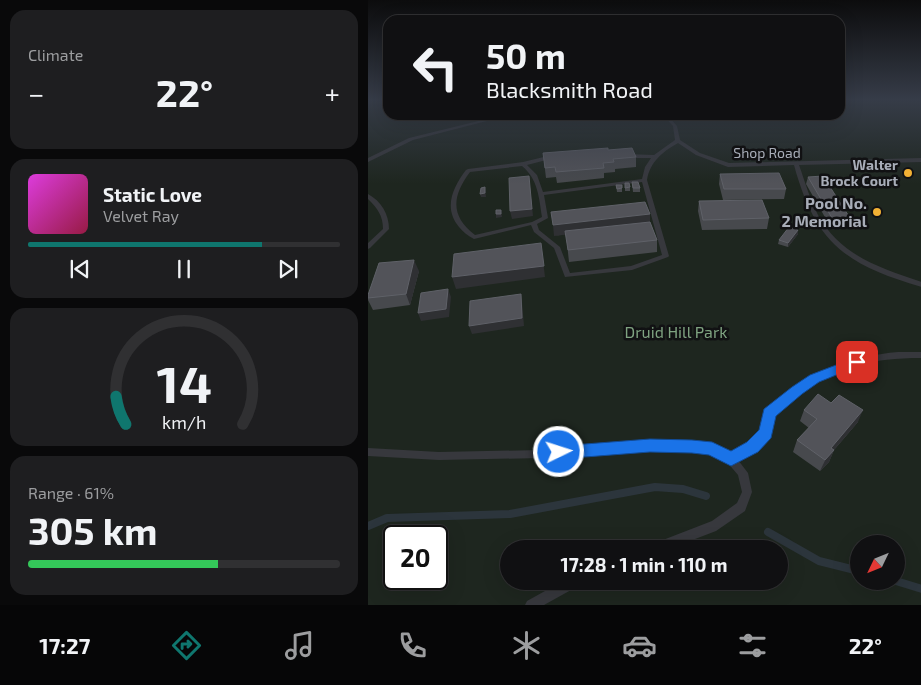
<!DOCTYPE html>
<html lang="en">
<head>
<meta charset="utf-8">
<style>
  :root { --surface:#101012; --page:#1e1e20; --text:#f1f3f6; --muted:#9c9d9f; --line:#303032; --accent:#0f766e }
  body { margin:0; font-family:"Exo 2",sans-serif; background:var(--page); color:var(--text); height:100vh; display:flex; flex-direction:column; font-size:19px; white-space:nowrap }
  * { box-sizing:border-box; margin:0 }
  p { font-size:16px; color:var(--muted) }
  .icon { flex:none; width:28px; height:28px; fill:none; stroke:currentColor; stroke-width:2; stroke-linecap:round; stroke-linejoin:round }
  .map { position:relative; flex:1; overflow:hidden }
  .side { display:flex; flex-direction:column; gap:10px; padding:10px; background:#09090a; width:368px }
  .side>* { flex:none }
  .guide { position:absolute; left:15px; top:15px; width:462px; height:105px; border-radius:15px; box-shadow:0 5px 20px #0002,0 0 0 1px var(--line); background:#101012; color:var(--text); overflow:hidden }
  .needle { width:32px; rotate:227deg }
  .buttons { position:absolute; left:482px; top:535px; display:grid; gap:10px }
  .buttons a { display:grid; place-items:center; width:55px; height:55px; border-radius:50%; background:var(--surface); box-shadow:0 5px 20px #0002,0 0 0 1px var(--line); font-size:25px }
  .speed { position:absolute; left:15px; top:525px; display:flex; gap:10px; font-size:25px; font-weight:700; text-align:center }
  .speed>* { display:grid; place-content:center; width:65px; height:65px; border-radius:50%; background:var(--surface); box-shadow:0 5px 20px #0002,0 0 0 1px var(--line); line-height:1 }
  .speed .limit { border:2px solid #111; border-radius:8px; background:#fff; color:#111 }
  .pin { position:absolute; display:grid; place-items:center; width:42px; height:42px; color:#fff; margin:-21px; border-radius:10px; box-shadow:0 2px 8px #0006 }
  .me { position:absolute; width:55px; margin:-28px; rotate:86deg; stroke-linejoin:round; filter:drop-shadow(0 0 4px #0008) }
  .turn { display:flex; align-items:center; gap:18px; height:105px; padding:0 20px; font-size:22px }
  .turn .icon { width:65px; height:65px; stroke-width:2.5 }
  .turn b { display:block; font-size:35px; line-height:42px }
  .big { font-size:38px; font-weight:700; line-height:1.1 }
  .side .widget { flex:1; display:flex; flex-direction:column; justify-content:center; gap:8px; min-width:0; padding:0 18px; border-radius:15px; background:var(--page) }
  .side .dial { align-items:center; gap:0 }
  .dial svg { height:130px; overflow:visible; fill:none; stroke:var(--line); stroke-width:7; stroke-linecap:round; text-anchor:middle }
  .dial text { fill:var(--text); stroke:none }
  .song { display:flex; align-items:center; gap:15px }
  .cover { width:60px; height:60px; border-radius:8px; background:linear-gradient(135deg,hsl(300 70% 55%),hsl(340 70% 35%)) }
  .played { height:5px; border-radius:2px; background:linear-gradient(90deg,var(--accent) 75%,var(--line) 75%) }
  .keys { display:flex; justify-content:space-around; direction:ltr }
  .heat { display:flex; justify-content:space-between; align-items:center; font-size:28px; direction:ltr }
  .charge { height:8px; border-radius:4px; background:linear-gradient(90deg,#34c759 61%,var(--line) 0) }
  .trip { position:absolute; left:132px; top:540px; width:288px; height:50px; border-radius:25px; background:var(--surface); box-shadow:0 5px 20px #0002,0 0 0 1px var(--line); font-weight:700; line-height:50px; text-align:center }
  .tabs { display:flex; height:80px; justify-content:space-around; align-items:center; background:#060607; color:var(--muted) }
  .tabs .icon { width:35px; height:35px }
  .tabs .selected { color:var(--accent) }
  .tabs b { font-size:22px; color:var(--text) }
  main { display:flex; flex:1; min-height:0 }
  .map>svg:first-child { display:block }
  .green { fill:#1e261f; fill-rule:evenodd }
  .lines { fill:none; stroke-linecap:round; stroke-linejoin:round }
  .stream { stroke:#2c353c; stroke-width:8 }
  .lane { fill:#37383d; fill-rule:evenodd }
  .wall { fill:#47494d }
  .shaded-wall { fill:#2f3033 }
  .building { fill:#525359; stroke:#5f6168 }
  .route { fill:#1a73e8; stroke:#114b97 }
  .poi-dot { fill:#f2b134; stroke:#111113; stroke-width:2 }
  .labels { text-anchor:middle; stroke-width:5; stroke-linejoin:round; paint-order:stroke }
  .far-street-label { font-size:14px; fill:#a8adb8; stroke:#111113 }
  .far-poi-label { font-size:14px; font-weight:bold; fill:#a8adb8; stroke:#111113; text-anchor:end }
  .poi-label { font-size:16px; font-weight:bold; fill:#a8adb8; stroke:#111113; text-anchor:end }
  .park-label { font-size:16px; fill:#7fa381; stroke:#111113 }
</style>
</head>
<body>
<main>
<section class="side">
<div class="widget"><p>Climate</p>
<div class="heat"><a>−</a><b class="big">22°</b><a>+</a></div>
</div>
<div class="widget">
<div class="song"><i class="cover"></i><div><b>Static Love</b><p>Velvet Ray</p></div></div>
<div class="played"></div>
<div class="keys"><svg class="icon" aria-label="previous" viewBox="0 0 24 24"><path d="M18 5L8 12l10 7zM5 5v14"/></svg><svg class="icon" aria-label="pause" viewBox="0 0 24 24"><path d="M8 5v14M16 5v14"/></svg><svg class="icon" aria-label="next" viewBox="0 0 24 24"><path d="M6 5l10 7-10 7zM19 5v14"/></svg></div>
</div>
<div class="widget dial"><svg viewBox="0 0 100 80">
<path d="M14 69A42 42 0 1 1 86 69"/>
<path d="M14 69A42 42 0 0 1 8 52" stroke="#0f766e"/>
<text x="50" y="56" font-size="32" font-weight="700">14</text>
<text x="50" y="72" font-size="11">km/h</text>
</svg></div>
<div class="widget"><p>Range · 61%</p><b class="big">305 km</b><div class="charge"></div></div>
</section>
<div class="map">
<svg width="554" height="605" viewBox="0 0 554 605">
  <rect width="100%" height="100%" fill="#161618"/>
  <path class="green" d="M0,99h20v16h452l1,-16h80v506h-553zM26,536h43v43h-43zM491,544h38v37h-38zM141,549h270v32h-270z"/>
  <g class="lines">
    <path class="stream" d="M0,526l19,-8 123,-4 145,-27 28,2 23,7
      M400,532l51,29 40,10
      M528,581l26,8"/>
    <path class="lane" d="M474,99h4v1l-2,1z
      M135,115h7l-97,25 -45,22v-4l41,-20z
      M295,115h4l10,11 3,14 20,13 29,10 193,-5v4l-123,3c6,17 11,34 19,50 23,41 62,53 104,67v5c-76,-22 -107,-44 -128,-122l-66,2 -32,-12 -18,-12c-16,9 -28,19 -31,37l22,76 -1,1 -36,13 -67,7 -11,-29 -20,-16 -3,-7 -57,14c-6,-3 -11,-7 -15,-12 -16,-19 -6,-40 7,-57l2,-1 55,-7 29,-7 3,2 -1,1 -27,7 10,10 6,17 99,-13 3,-12 6,-9h-25l-3,-2 3,-2 28,1 21,-15 -2,-14zM154,166c16,13 17,32 20,51l-10,5 -57,13c-25,-19 -23,-39 -5,-63zM274,182l20,73 -31,11 -61,7 -10,-26 -21,-17 -2,-6 11,-6 -4,-23z
      M0,194c13,7 21,20 21,35l-19,19 -2,1v-6l15,-14c0,-14 -6,-21 -15,-30z
      M530,352h24v6c-50,0 -82,8 -123,37 -8,6 -18,12 -25,19 -2,3 -3,10 -4,14 -6,17 -17,24 -32,32l10,13 4,19 -7,19 -29,20 -47,18h-21l2,-4 62,-24 25,-18 5,-11 -4,-17 -11,-13 -16,-10 -61,-2 -109,8 -102,2 -71,-4v-8l71,4 102,-2 109,-8 62,2 19,10c11,-6 24,-12 29,-24 2,-6 2,-13 5,-19 4,-6 15,-12 21,-16 37,-26 67,-39 112,-43z
      M195,581h19l-2,4 -36,20h-19l2,-4z"/>
  </g>
  <path class="wall" d="M240,150l28,7v10l-21,2v3l-11,1v5l-47,5 -1,-6 -10,1 -3,-25z
    M352,174l66,15 -2,10 -61,1 -4,-16z
    M440,177l42,41 -3,7 -17,1 -24,-42z
    M264,182l8,6v4h-7z
    M257,183l5,4v4h-5z
    M248,185h6v7h-5z
    M331,201l70,17 -2,11 -65,1 -4,-19z
    M282,214v8l7,18v12l-88,10 -3,-28 -12,2z
    M430,230v4l-10,13 -10,-3 1,-4z
    M51,271l-9,34 -37,5 -5,-10v-2z
    M436,410l54,12 -24,28 -5,12 -9,9 -27,-19 4,-12 12,-12 -9,-7z"/>
  <path class="shaded-wall" d="M161,176l4,40 -21,3 -2,-8z
    M117,187l1,10h-5l-1,-3z
    M133,210l1,7 -6,1v-4z
    M282,214v11l-96,11 -1,-11z
    M430,230v4l-10,13v-4z
    M173,243l4,34 -89,12 -4,-12z
    M46,260l5,11 -9,34 -4,-11z
    M80,289l3,8 -2,20 -28,4 -3,-8z
    M153,294l1,8 2,24 -52,8 -3,-8z
    M495,410l-5,12 -31,36 7,-8 -5,12 -9,9 11,-23z"/>
  <path class="building" d="M240,148v2l24,-2 4,9 -23,2 1,3 -11,1 1,5 -48,4 -1,-5 -10,1 -2,-15z
    M411,173l7,16h-62l-4,-15z
    M161,176l3,33 -22,2 -1,-33z
    M455,176l27,42h-18l-24,-41z
    M264,182h6l2,6h-7z
    M257,183h4l1,4 -5,1z
    M248,185h6v3l-5,1z
    M117,187v6l-5,1 1,-6z
    M394,200l7,18 -66,2 -4,-19z
    M277,202l5,12 -97,11 -2,-13z
    M128,210h5v4h-5z
    M282,222l7,18 -89,10 -3,-19z
    M421,227l9,3 -10,13 -9,-3z
    M173,243l3,23 -92,11 2,-23z
    M46,260l-8,34 -38,4v-3l11,-32z
    M80,289l-2,20 -28,4 3,-20z
    M153,294l1,24 -53,8 1,-25z
    M450,394l13,9 8,-8 24,15 -32,38 3,2 -9,10 -28,-20 20,-21 -13,-9z"/>
  <linearGradient id="sky" x2="0" y2="1"><stop stop-color="#0c0c0d"/><stop offset="0.54" stop-color="#363c48"/><stop offset="1" stop-color="#363c48" stop-opacity="0"/></linearGradient>
  <rect width="554" height="184" fill="url(#sky)"/>
  <path class="route" d="M489,357l6,5 -2,3 -42,17 -17,12 -26,22 -5,22 -13,14 -27,14 -22,-11 -17,-2 -42,-1 -91,7 -5,-2 -2,-5 2,-5 5,-1 91,-7 42,1 20,2 19,9 16,-9 12,-12 5,-21 28,-22 18,-12z"/>
  <g class="poi-dot">
    <circle cx="540" cy="173" r="5"/>
    <circle cx="509" cy="212" r="5"/>
  </g>
  <g class="labels">
    <g class="far-street-label">
      <text x="399" y="158">Shop Road</text>
    </g>
    <g class="far-poi-label">
      <text x="530" y="170">Walter<tspan x="530" dy="16">Brock Court</tspan></text>
    </g>
    <g class="poi-label">
      <text x="499" y="209">Pool No.<tspan x="499" dy="18">2 Memorial</tspan></text>
    </g>
    <g class="park-label">
      <text x="308" y="338">Druid Hill Park</text>
    </g>
  </g>
</svg>
<div class="buttons">
<a><svg class="needle" viewBox="-14 -14 28 28"><path d="M0-13l5 13h-10z" fill="#e53935"/><path d="M0 13l5-13h-10z" fill="#9c9d9f"/></svg></a>
</div>
<div class="speed"><div class="limit">20</div></div>
<div class="pin" style="left:489px;top:362px;background:#d93025"><svg class="icon" aria-label="arrive" viewBox="0 0 24 24"><path d="M6 21V4h12l-3 4 3 4H6"/></svg></div>
<svg class="me" style="left:191px;top:452px" viewBox="-20 -20 40 40"><circle r="17" fill="#1a73e8" stroke="#fff" stroke-width="3"/><path d="M0-11L8 9 0 5-8 9z" fill="#fff"/></svg>
<div class="trip">17:28 · 1 min · 110 m</div>
<div class="guide">
<div class="turn"><svg class="icon" aria-label="left" viewBox="0 0 24 24"><path d="M17 20v-9H6M10 6l-5 5 5 5"/></svg><div><b>50 m</b>Blacksmith Road</div></div>
</div>
</div>
</main>
<nav class="tabs">
<b>17:27</b>
<svg class="icon selected" aria-label="directions" viewBox="0 0 24 24"><path d="M12 3l9 9-9 9-9-9zM9 14v-3h6M13 9l2 2-2 2"/></svg>
<svg class="icon" aria-label="music" viewBox="0 0 24 24"><path d="M9 18V5l10-2v13"/><circle cx="6" cy="18" r="3"/><circle cx="16" cy="16" r="3"/></svg>
<svg class="icon" aria-label="phone" viewBox="0 0 24 24"><path d="M5 4h4l2 5-3 2q2 4 5 5l2-3 5 2v4C11 20 4 13 5 4z"/></svg>
<svg class="icon" aria-label="climate" viewBox="0 0 24 24"><path d="M12 3v18M4 7l16 10M4 17L20 7"/></svg>
<svg class="icon" aria-label="car" viewBox="0 0 24 24"><path d="M5 17H2v-5l4-1 3-4h7l3 4 3 1v5h-3M9 17h6M6 11h13"/><circle cx="7" cy="17" r="2"/><circle cx="17" cy="17" r="2"/></svg>
<svg class="icon" aria-label="filters" viewBox="0 0 24 24"><path d="M4 7h16M4 17h16"/><circle cx="9" cy="7" r="2"/><circle cx="15" cy="17" r="2"/></svg>
<b>22°</b>
</nav>
</body>
</html>
